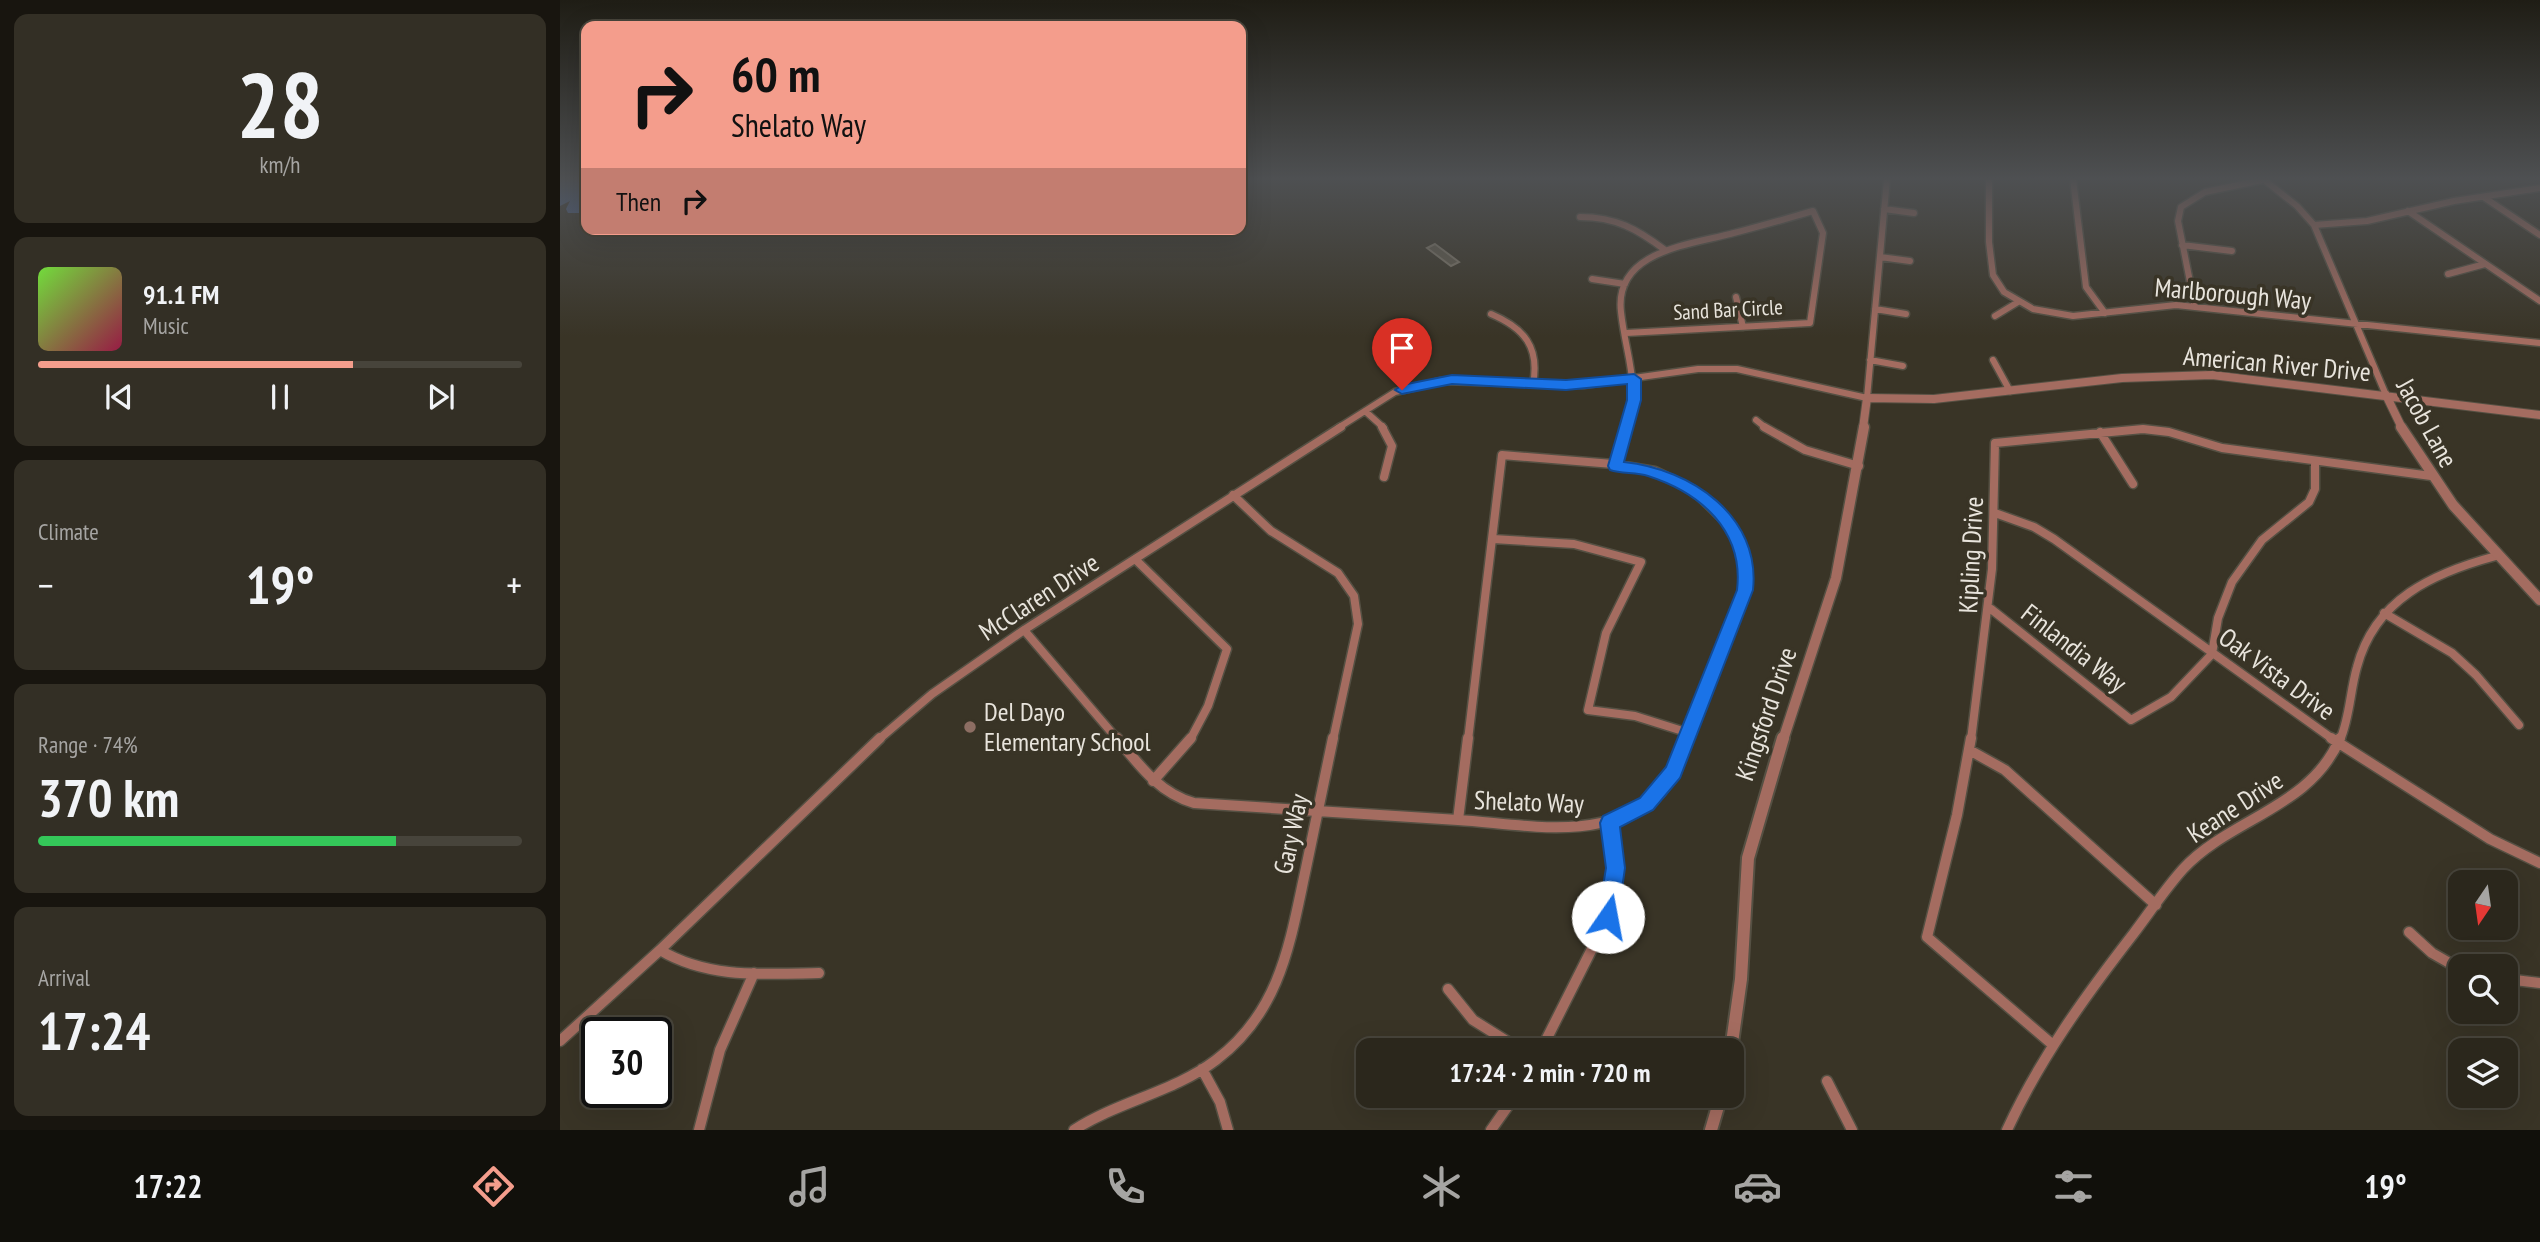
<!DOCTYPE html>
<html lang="en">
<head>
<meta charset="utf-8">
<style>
  :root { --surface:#2b271c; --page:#332f25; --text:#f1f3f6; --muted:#a6a5a3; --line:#47443b; --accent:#f49d8c }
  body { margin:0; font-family:"PT Sans Narrow",sans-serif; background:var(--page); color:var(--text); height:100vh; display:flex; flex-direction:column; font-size:26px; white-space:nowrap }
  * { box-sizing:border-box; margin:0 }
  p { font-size:23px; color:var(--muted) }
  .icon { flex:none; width:38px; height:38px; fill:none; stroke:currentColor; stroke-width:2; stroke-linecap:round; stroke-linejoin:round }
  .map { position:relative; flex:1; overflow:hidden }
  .panel { display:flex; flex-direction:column; gap:14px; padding:14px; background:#18150f; width:560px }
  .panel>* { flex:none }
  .banner { position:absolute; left:21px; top:21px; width:665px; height:214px; border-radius:14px; box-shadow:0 7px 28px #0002,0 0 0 2px var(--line); background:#f49d8c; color:#111; overflow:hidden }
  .needle { width:46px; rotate:193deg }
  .controls { position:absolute; left:1888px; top:870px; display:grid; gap:14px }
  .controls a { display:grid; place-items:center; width:70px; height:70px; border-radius:14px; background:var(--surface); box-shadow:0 7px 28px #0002,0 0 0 2px var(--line); font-size:35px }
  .speed { position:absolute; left:21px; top:1017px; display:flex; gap:14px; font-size:35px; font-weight:700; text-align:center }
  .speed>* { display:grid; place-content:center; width:91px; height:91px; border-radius:50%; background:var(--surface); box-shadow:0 7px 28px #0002,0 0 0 2px var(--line); line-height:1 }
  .speed .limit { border:4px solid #111; border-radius:10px; background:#fff; color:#111 }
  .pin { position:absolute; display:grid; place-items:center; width:60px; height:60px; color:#fff; margin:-72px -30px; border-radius:50% 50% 50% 0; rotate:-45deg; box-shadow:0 0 7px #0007 }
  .pin .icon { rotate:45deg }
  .me { position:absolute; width:77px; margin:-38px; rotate:12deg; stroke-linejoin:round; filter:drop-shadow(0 0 5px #0008) }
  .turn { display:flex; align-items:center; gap:24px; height:147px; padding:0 35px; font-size:32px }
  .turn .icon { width:91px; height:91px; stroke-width:2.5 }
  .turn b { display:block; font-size:49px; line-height:60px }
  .then { display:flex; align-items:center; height:66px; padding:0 35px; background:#0003; gap:14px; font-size:26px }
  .big { font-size:52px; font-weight:700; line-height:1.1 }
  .panel .tile { flex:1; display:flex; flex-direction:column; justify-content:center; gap:10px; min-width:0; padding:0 24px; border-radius:14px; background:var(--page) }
  .panel .dial { align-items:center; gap:0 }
  .dial b { font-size:91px; line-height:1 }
  .song { display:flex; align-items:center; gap:21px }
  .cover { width:84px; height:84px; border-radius:10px; background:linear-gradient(135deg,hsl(100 70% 55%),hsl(340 70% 35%)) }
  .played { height:7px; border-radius:4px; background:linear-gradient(90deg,var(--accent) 65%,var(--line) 65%) }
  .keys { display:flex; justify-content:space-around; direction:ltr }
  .heat { display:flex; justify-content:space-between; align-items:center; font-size:38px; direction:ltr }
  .charge { height:10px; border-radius:5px; background:linear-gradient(90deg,#34c759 74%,var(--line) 0) }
  .trip { position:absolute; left:796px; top:1038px; width:388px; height:70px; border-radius:14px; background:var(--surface); box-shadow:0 7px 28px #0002,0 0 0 2px var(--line); font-weight:700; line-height:70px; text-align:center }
  .tabs { display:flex; height:112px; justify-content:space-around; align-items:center; background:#11100b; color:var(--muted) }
  .tabs .icon { width:49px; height:49px }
  .tabs .on { color:var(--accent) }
  .tabs b { font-size:32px; color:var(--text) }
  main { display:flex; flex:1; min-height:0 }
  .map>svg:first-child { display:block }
  .water { fill:#5171af }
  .building { fill:#615b4c; stroke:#817a6b; stroke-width:2 }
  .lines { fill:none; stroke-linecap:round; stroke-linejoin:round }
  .minor-far2-casing { stroke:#555043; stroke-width:9 }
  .minor-far1-casing { stroke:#555043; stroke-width:11 }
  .minor-casing { stroke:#555043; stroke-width:13 }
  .tertiary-far2-casing { stroke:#555043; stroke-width:10 }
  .tertiary-far1-casing { stroke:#555043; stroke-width:13 }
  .tertiary-casing { stroke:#555043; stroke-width:16 }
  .minor-far2 { stroke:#a46c60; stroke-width:6 }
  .minor-far1 { stroke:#a46c60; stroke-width:8 }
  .minor { stroke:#a46c60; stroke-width:10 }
  .tertiary-far2 { stroke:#a46c60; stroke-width:8 }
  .tertiary-far1 { stroke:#a46c60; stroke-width:10 }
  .tertiary { stroke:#a46c60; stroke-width:12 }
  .route { fill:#1a73e8; stroke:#114b97; stroke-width:2 }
  .education-dot { fill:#8d6e63; stroke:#393426; stroke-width:2.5 }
  .labels { text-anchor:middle; stroke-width:7; stroke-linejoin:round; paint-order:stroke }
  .far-street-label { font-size:21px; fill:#e8e4dc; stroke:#393426 }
  .street-label { font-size:26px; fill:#e8e4dc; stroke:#393426 }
  .poi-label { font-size:26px; fill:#e8e4dc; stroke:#393426; text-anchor:start }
</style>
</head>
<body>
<main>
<section class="panel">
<div class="tile dial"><b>28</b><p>km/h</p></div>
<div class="tile">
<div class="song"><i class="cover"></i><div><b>91.1 FM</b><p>Music</p></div></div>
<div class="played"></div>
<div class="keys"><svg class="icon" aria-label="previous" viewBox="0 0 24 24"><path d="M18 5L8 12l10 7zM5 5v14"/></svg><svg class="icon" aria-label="pause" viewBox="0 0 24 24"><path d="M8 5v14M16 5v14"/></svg><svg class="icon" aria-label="next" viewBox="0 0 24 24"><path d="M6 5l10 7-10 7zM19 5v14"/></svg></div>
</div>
<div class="tile"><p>Climate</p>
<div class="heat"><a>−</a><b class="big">19°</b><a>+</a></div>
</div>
<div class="tile"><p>Range · 74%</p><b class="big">370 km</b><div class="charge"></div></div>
<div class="tile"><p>Arrival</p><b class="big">17:24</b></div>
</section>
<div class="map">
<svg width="1980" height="1130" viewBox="0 0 1980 1130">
  <rect width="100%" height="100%" fill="#393426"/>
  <path class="water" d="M0,179h26l-6,29h6v5h-18l-2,-4 4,-8 -10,5z"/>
  <path class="building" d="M875,244l24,18 -8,4 -24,-18z"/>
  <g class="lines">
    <g class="minor-far2-casing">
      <path id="minor-far2" d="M1429,179v63l4,33 11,17 29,17 40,7 103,-11 364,38
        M1513,179l13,108 19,26
        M1703,179l34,27 17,19 72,170
        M1925,198l55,37
        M1324,209l30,4
        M1848,211l132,90
        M1020,217c36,0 57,12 85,33
        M1754,225l53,-4 87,-20 86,-13
        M1622,245l50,6
        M1320,257l30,4
        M1888,274l37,-10
        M1032,279l33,5
        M1176,297l7,30
        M1635,307l-17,-86 3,-14 24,-15 62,-13
        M1315,309l31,5
        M931,314c33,14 49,33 42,70
        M1435,316l23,-14
        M1066,333l184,-10 13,-90 -10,-22c-28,8 -55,16 -83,23 -43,11 -116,18 -109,78 5,46 20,70 5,116
        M1310,360l33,6
        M1433,360l17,31
        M805,411l19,17
        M1196,420l10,8
        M778,428l57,-36 46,-11 143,4 114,-16h39l130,29 20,-219"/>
    </g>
    <g class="minor-far1-casing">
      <path id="minor-far1" d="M822,427l10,19 -8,31
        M1204,427l41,23 54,16
        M1540,432l33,52
        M1056,466l11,-39
        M673,495l38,36 67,42 16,23 4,28 -25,116
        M1435,513l39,14 20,12 280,201
        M933,539l81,5 67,18 -35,71 -18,77 47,6 54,17
        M575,559l92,90 -19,57 -18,34
        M1431,609l140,111 40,-23 41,-43 6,-36 14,-36 30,-42 47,-38 6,-13v-28
        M1824,613l68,40 24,22 43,50
        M464,630l94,110
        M318,740l54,-46 92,-64 317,-203
        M908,740l34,-285 111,9 42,7 37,18 42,41 11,28v32l-59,150
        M1411,740l21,-171 3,-126 148,-14 26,3 53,16 209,28
        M1780,740c10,-23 10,-49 17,-73 18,-68 76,-94 139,-111"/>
    </g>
    <g class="minor-casing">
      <path id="minor" d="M557,738c22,27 42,55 77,65l264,17
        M1411,738l-14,77 -30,122 126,108
        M1771,738l159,101 50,24
        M1411,751l34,19 151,135
        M593,781l38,-43
        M898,820c65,4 145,23 199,-24 15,-14 22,-39 29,-58
        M898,820l10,-82
        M1849,932l23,21 28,16
        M100,950c48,29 105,24 159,23
        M1946,979l34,4
        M888,989l25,31 48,30
        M0,1041l100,-91 220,-212
        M981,1050l67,-133 8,-49 -6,-45
        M642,1069l18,33 8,28
        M1267,1081l25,49
        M139,1130l21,-80 34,-77
        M514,1130c45,-29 100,-38 142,-70 65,-49 74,-118 90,-192 9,-43 18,-86 27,-130
        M931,1130l24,-34
        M1447,1130c33,-72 79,-135 127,-197 16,-21 31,-44 49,-64 47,-51 128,-61 157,-131"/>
    </g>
    <g class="tertiary-far2-casing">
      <path id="tertiary-far2" d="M1826,395l16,33
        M1303,428l4,-30 67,1 188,-21 90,-3 328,40"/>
    </g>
    <g class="tertiary-far1-casing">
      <path id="tertiary-far1" d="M1841,427l52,78 87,95
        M1223,740l53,-162 28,-151"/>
    </g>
    <g class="tertiary-casing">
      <path id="tertiary" d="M1171,1050l10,-71 7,-121 35,-120
        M1151,1130l10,-34"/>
    </g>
    <use href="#minor-far2" class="minor-far2"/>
    <use href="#minor-far1" class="minor-far1"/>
    <use href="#minor" class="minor"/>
    <use href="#tertiary-far2" class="tertiary-far2"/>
    <use href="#tertiary-far1" class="tertiary-far1"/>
    <use href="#tertiary" class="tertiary"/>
  </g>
  <linearGradient id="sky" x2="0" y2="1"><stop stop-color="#1f1d15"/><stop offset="0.53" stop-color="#4e5052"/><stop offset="1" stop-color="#4e5052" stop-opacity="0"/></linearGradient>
  <rect width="1980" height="337" fill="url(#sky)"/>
  <path class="route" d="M1074,374l7,5v21l-17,62c67,7 137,54 129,128l-73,188 -27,32 -33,17 5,41 -7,49 -3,7 -7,3 -7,-3 -3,-7 8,-49 -6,-45 3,-7 37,-18 26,-31 71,-177c7,-59 -36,-97 -89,-114 -12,-4 -26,-2 -38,-6l-2,-4 19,-66v-16l-61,6 -114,-6 -50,10 -7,-4 7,-5 50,-10 114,5z"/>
  <circle class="education-dot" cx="410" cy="727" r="7"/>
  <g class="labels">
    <g class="far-street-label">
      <text transform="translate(1168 310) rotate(-3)" y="7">Sand Bar Circle</text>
    </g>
    <g class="street-label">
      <text transform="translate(1673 294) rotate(5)" y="9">Marlborough Way</text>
      <text transform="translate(1717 364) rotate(5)" y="9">American River Drive</text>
      <text transform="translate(1867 423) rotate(61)" y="9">Jacob Lane</text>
      <text transform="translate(1411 555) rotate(-87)" y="9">Kipling Drive</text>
      <text transform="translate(479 597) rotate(-33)" y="9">McClaren Drive</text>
      <text transform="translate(1514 648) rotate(38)" y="9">Finlandia Way</text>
      <text transform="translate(1717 674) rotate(36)" y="9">Oak Vista Drive</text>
      <text transform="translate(1206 714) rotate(-71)" y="9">Kingsford Drive</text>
      <text transform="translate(969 802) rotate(2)" y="9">Shelato Way</text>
      <text transform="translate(1675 807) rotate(-33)" y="9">Keane Drive</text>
      <text transform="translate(731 834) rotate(-78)" y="9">Gary Way</text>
    </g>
    <g class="poi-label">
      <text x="424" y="721">Del Dayo<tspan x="424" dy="30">Elementary School</tspan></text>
    </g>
  </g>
</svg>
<div class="controls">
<a><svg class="needle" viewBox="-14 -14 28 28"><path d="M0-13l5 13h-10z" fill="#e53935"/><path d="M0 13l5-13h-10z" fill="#a6a5a3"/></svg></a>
<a><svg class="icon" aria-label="search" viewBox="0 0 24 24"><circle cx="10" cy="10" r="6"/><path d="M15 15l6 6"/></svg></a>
<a><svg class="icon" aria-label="layers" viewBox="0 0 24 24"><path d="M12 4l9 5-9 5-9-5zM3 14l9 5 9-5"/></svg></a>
</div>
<div class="speed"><div class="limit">30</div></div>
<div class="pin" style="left:842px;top:390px;background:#d93025"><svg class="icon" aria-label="arrive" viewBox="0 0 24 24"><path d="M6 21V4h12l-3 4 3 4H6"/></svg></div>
<svg class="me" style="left:1048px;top:917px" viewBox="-20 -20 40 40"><circle r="19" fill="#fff"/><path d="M0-13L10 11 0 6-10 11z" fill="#1a73e8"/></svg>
<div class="trip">17:24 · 2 min · 720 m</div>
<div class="banner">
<div class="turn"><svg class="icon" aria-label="right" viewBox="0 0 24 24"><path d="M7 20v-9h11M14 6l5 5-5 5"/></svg><div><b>60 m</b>Shelato Way</div></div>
<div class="then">Then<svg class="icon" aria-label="right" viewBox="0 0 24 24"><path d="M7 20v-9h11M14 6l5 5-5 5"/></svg></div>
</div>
</div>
</main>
<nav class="tabs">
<b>17:22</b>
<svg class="icon on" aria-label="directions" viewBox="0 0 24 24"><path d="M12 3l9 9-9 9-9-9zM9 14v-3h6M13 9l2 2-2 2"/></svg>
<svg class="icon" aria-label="music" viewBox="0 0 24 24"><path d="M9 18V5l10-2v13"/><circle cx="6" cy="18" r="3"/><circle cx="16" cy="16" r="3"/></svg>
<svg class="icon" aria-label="phone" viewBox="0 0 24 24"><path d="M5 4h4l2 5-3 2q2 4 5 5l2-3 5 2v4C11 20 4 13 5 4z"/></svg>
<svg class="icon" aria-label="climate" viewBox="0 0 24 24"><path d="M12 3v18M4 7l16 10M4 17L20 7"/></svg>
<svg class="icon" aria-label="car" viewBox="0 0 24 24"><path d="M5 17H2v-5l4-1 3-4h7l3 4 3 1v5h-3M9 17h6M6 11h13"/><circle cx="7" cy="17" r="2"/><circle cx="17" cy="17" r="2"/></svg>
<svg class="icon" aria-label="filters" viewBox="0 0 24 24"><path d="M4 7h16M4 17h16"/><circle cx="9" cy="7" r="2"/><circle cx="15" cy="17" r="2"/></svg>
<b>19°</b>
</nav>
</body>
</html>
